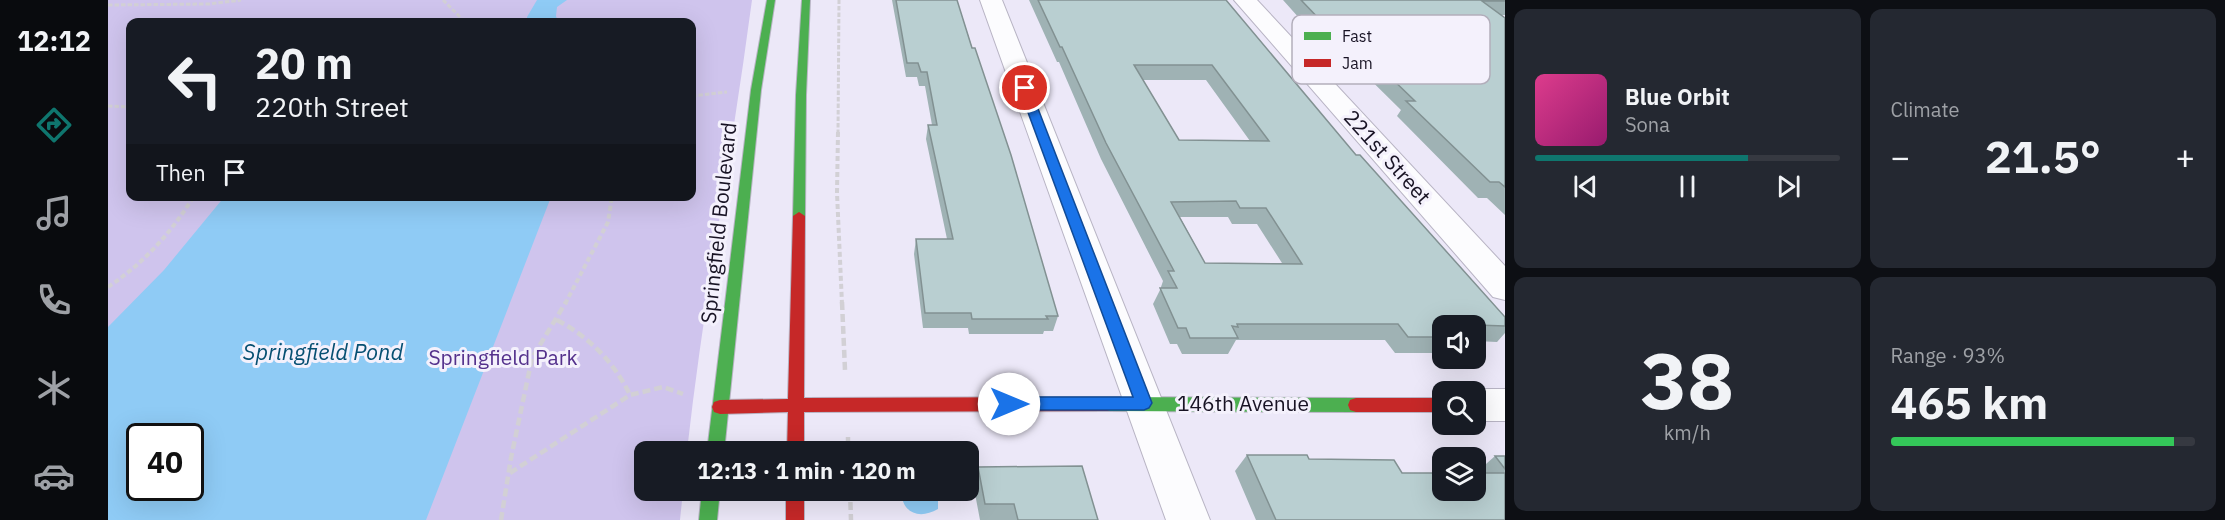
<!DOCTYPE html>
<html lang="en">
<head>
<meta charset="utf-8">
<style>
  :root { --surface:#171b24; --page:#242831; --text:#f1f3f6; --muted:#9ea1a6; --line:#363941; --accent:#0f766e }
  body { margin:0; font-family:"IBM Plex Sans",sans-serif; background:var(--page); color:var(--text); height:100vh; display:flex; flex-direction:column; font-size:22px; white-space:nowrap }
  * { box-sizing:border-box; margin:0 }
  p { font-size:20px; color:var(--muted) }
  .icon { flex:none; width:33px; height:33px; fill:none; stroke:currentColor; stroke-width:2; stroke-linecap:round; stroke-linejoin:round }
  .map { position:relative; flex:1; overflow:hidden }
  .sheet { display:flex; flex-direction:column; gap:9px; padding:9px; background:#0d0f14; width:720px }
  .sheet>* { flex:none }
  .guide { position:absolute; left:18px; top:18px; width:570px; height:183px; border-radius:12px; box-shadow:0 6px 24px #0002; background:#171b24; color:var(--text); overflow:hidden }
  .controls { position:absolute; left:1324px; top:315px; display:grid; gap:12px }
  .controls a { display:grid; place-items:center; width:54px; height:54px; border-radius:12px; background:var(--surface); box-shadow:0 6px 24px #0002; font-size:30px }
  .speed { position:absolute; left:18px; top:423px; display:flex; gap:12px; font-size:30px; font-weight:700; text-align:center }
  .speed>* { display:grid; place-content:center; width:78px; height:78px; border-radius:50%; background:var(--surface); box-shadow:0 6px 24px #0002; line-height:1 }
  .speed .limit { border:3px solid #111; border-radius:9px; background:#fff; color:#111 }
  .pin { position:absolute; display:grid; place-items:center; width:51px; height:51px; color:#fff; margin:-26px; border:3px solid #fff; border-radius:50%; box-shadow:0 2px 6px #0007 }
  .me { position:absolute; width:66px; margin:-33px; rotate:90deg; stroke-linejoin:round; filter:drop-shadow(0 0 4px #0008) }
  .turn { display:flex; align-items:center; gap:21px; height:126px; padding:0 30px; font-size:27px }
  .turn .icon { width:78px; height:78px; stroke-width:2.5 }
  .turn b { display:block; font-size:42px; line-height:51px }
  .then { display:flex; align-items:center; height:57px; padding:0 30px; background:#0003; gap:12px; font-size:22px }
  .big { font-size:45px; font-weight:700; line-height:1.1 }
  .sheet .card { flex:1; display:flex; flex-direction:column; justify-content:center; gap:9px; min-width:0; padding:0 21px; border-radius:12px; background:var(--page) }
  .sheet .dial { align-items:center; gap:0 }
  .dial b { font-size:78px; line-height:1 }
  .song { display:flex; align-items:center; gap:18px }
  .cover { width:72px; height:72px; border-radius:9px; background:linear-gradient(135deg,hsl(330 70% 55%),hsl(320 70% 35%)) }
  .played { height:6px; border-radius:3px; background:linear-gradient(90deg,var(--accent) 70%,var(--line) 70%) }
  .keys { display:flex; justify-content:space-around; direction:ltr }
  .heat { display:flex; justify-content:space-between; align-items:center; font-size:33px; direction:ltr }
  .charge { height:9px; border-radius:4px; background:linear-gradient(90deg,#34c759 93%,var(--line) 0) }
  .sheet .tiles { flex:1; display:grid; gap:9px; grid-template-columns:repeat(2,1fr) }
  .trip { position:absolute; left:526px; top:441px; width:345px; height:60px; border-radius:12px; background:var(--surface); box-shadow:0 6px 24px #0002; font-weight:700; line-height:60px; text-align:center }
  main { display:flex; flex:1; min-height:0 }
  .dock { display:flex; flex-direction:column; width:108px; justify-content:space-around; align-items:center; background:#090b0e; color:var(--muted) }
  .dock .icon { width:42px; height:42px }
  .dock .current { color:var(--accent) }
  .dock b { font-size:27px; color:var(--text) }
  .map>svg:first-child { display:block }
  .green { fill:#cfc4ed; fill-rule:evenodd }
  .water { fill:#8fcbf5; fill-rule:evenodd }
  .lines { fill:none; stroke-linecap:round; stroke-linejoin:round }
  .street-casing { stroke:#b8b4c4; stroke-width:2 }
  .fast-casing { stroke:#b8b4c4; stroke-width:2 }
  .jam-casing { stroke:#b8b4c4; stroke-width:2 }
  .path-far2 { stroke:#d2d0d5; stroke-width:3; stroke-dasharray:4.5 2; stroke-linecap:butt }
  .path-far1 { stroke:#d2d0d5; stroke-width:4; stroke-dasharray:5 3; stroke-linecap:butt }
  .path { stroke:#d2d0d5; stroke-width:4.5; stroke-dasharray:8 4; stroke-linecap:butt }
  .street { fill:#fcfcfe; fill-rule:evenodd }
  .fast { fill:#4caf50; fill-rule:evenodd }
  .jam { fill:#c62828; fill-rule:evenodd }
  .wall { fill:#9fb2b4; fill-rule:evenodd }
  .building { fill:#b9cfd1; stroke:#829192; stroke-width:1.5; fill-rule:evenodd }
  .route { fill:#1a73e8; stroke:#114b97; stroke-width:1.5 }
  .labels { text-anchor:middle; stroke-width:6; stroke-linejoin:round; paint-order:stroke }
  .street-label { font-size:21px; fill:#181324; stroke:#f4f1fc }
  .park-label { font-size:21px; fill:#54318c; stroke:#f4f1fc }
  .water-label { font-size:22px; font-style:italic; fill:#064f72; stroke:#f4f1fc }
  .key { fill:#f4f1fc; stroke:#b2aebb; stroke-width:1.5 }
  .key-label { font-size:16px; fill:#181324 }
</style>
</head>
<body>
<main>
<nav class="dock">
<b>12:12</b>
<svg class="icon current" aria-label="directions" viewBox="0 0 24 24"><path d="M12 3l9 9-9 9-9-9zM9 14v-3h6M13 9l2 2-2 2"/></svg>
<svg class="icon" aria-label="music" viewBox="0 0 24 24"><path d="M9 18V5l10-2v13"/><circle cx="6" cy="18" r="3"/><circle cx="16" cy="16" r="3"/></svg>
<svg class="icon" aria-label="phone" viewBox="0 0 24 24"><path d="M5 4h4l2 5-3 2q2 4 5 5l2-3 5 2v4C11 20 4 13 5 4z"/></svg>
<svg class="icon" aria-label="climate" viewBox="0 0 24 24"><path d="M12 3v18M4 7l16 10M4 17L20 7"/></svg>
<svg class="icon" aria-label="car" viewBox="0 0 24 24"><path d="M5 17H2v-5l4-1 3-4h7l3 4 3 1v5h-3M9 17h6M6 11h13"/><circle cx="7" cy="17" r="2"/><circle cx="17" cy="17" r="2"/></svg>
</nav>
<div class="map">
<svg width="1397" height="520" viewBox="0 0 1397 520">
  <rect width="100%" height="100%" fill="#ece8f8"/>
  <path class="green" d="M0,0h644c-20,151 -48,300 -65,451l-42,1v38l38,1 -3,29h-572zM22,22h562v174h-562zM32,436h50v52h-50z"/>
  <path class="water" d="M429,0h30l-10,7 -1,9 2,6h-31v-5z
    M117,196l326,1 -125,323h-318v-193l56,-57zM32,436h50v52h-50z
    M793,491h37v18c-19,11 -36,4 -37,-18z"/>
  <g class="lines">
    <g class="street-casing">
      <path id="street" d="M872,0h22l208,520h-44z
        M1126,0h23l248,266v34l-12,-3z
        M1368,389h29v32h-29v-29h-8z"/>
    </g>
    <g class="fast-casing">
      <path id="fast" d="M659,0h8l-14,90 -37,362h-17l44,-362z
        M694,0h8l-4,95 -1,121 -6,4 -6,-4 3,-121z
        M999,397l249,1 6,2 2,5 -2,5 -6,2 -249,-1 -6,-2 -2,-5 2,-5z
        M594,490h18l-3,30h-18z"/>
    </g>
    <g class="jam-casing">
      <path id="jam" d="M691,212l6,4 -1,182 303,-1 6,2 2,5 -2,5 -6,2 -303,1v40h-17l1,-40 -68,2 -6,-2 -2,-5 2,-5 6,-2 68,-1 5,-183z
        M1248,398h87v14h-87l-6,-2 -2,-5 2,-5z
        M678,490h18v30h-18z"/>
    </g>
    <path class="path-far2" d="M335,0l22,22
      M0,5l101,-1 32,-4
      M584,96l35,-4
      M0,106l22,1
      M730,134l1,-134"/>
    <path class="path-far1" d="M730,132l-1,61 5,111
      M0,287c36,-24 63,-54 86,-91
      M457,304l43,-82 4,-26"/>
    <path class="path" d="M734,302l3,68
      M449,320c32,17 57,42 73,75
      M740,437v15
      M402,473l120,-78 33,-8 20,7
      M742,490l1,30
      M393,520l10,-62 21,-100 34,-56"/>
    <use href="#street" class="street"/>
    <use href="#fast" class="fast"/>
    <use href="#jam" class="jam"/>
  </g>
  <path class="wall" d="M784,0h65l101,316 -5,15h-9l-1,3h-74l-1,-6h-45l-9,-74 2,-15h31l-21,-100 2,-14h4l-7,-39h-6l-2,-9h-11z
    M921,0h197l130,155 149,162v16l-8,9 -21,-1v-15h-33v27h-48l-10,-13h-149l-8,14h-46l-5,-10h-7l-17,-40 8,-16v-1l2,-6 -62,-122 -42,-97h-2zM1035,80h63l44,61 -71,-1zM1072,217h48l4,7h25l25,39h-77z
    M1175,0h222v15h-4l4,3v197l-18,-17h-9l-81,-82 4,-6 -73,-72h-11z
    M1139,455l62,4 93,14h75v-1l18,-16h10v64h-249l-21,-49z
    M870,467l120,53h-118l-7,-37z"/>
  <path class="building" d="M788,0h61l15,48h3l36,107 47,161h-12l2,3h-76l-1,-6h-46l-9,-74h37l-25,-114h9l-10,-53h-6l-3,-9h-11z
    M930,0h188l130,155h4l145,162v9l-28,-1 5,6h-6v-5h-33v11h-35l-10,-13h-161l1,3 -6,-1 6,12h-48l-4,-10h-8l-18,-40h17l-9,-17h6l-68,-128 -44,-96h-2zM1026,65h78l57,76 -90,-1zM1128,201l4,7h26l36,56 -97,-1 -34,-61z
    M1193,0h204v1h-23l23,17v169l-6,-5h-9l-84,-81h9l-80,-77h-11z
    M1139,455h60l2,4 85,1 8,13h41v17h33v-17h29v47h-229z
    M1387,456h10v13z
    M974,466l16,54h-80l-4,-16h-29l-7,-37z"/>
  <path class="route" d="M917,85l5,3 122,315 -3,5 -5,2h-135l-6,-2 -3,-4 3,-5 6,-2h124l-114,-309z"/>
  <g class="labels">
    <g class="street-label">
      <text transform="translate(1279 157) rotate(48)" y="7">221st Street</text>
      <text transform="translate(611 223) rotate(-84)" y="7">Springfield Boulevard</text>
      <text x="1135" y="411">146th Avenue</text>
    </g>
    <g class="park-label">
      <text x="395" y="365">Springfield Park</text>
    </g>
    <g class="water-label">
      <text x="215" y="360">Springfield Pond</text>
    </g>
  </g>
  <rect x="1184" y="15" width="198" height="69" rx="9" class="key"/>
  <rect x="1196" y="32" width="27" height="8" fill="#4caf50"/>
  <rect x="1196" y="59" width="27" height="8" fill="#c62828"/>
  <g class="key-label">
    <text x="1234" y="42">Fast</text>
    <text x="1234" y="69">Jam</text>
  </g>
</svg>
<div class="controls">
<a><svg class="icon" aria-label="sound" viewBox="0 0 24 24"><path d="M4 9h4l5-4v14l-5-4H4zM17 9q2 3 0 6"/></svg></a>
<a><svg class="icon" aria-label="search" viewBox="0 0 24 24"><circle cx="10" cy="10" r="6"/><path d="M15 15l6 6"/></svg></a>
<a><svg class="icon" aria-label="layers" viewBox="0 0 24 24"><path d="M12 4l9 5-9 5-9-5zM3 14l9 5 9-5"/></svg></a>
</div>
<div class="speed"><div class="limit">40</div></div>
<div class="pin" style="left:917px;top:88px;background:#d93025"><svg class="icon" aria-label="arrive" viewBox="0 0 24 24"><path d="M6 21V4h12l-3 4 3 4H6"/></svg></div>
<svg class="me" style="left:901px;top:404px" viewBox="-20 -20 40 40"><circle r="19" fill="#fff"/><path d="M0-13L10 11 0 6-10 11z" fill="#1a73e8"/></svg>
<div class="trip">12:13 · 1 min · 120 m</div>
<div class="guide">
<div class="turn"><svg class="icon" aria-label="left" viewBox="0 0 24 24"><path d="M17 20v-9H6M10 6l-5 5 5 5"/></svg><div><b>20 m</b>220th Street</div></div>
<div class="then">Then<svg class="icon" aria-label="arrive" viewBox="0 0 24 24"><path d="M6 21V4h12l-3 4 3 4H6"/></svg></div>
</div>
</div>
<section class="sheet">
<div class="tiles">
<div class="card">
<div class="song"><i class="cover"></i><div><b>Blue Orbit</b><p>Sona</p></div></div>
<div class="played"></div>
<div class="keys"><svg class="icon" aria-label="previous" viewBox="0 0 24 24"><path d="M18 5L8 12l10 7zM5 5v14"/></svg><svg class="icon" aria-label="pause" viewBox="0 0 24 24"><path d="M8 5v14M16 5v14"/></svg><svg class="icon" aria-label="next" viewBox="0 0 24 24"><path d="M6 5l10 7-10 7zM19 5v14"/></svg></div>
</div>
<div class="card"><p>Climate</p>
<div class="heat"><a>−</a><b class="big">21.5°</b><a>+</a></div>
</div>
<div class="card dial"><b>38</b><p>km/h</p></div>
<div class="card"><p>Range · 93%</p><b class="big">465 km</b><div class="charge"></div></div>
</div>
</section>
</main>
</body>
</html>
